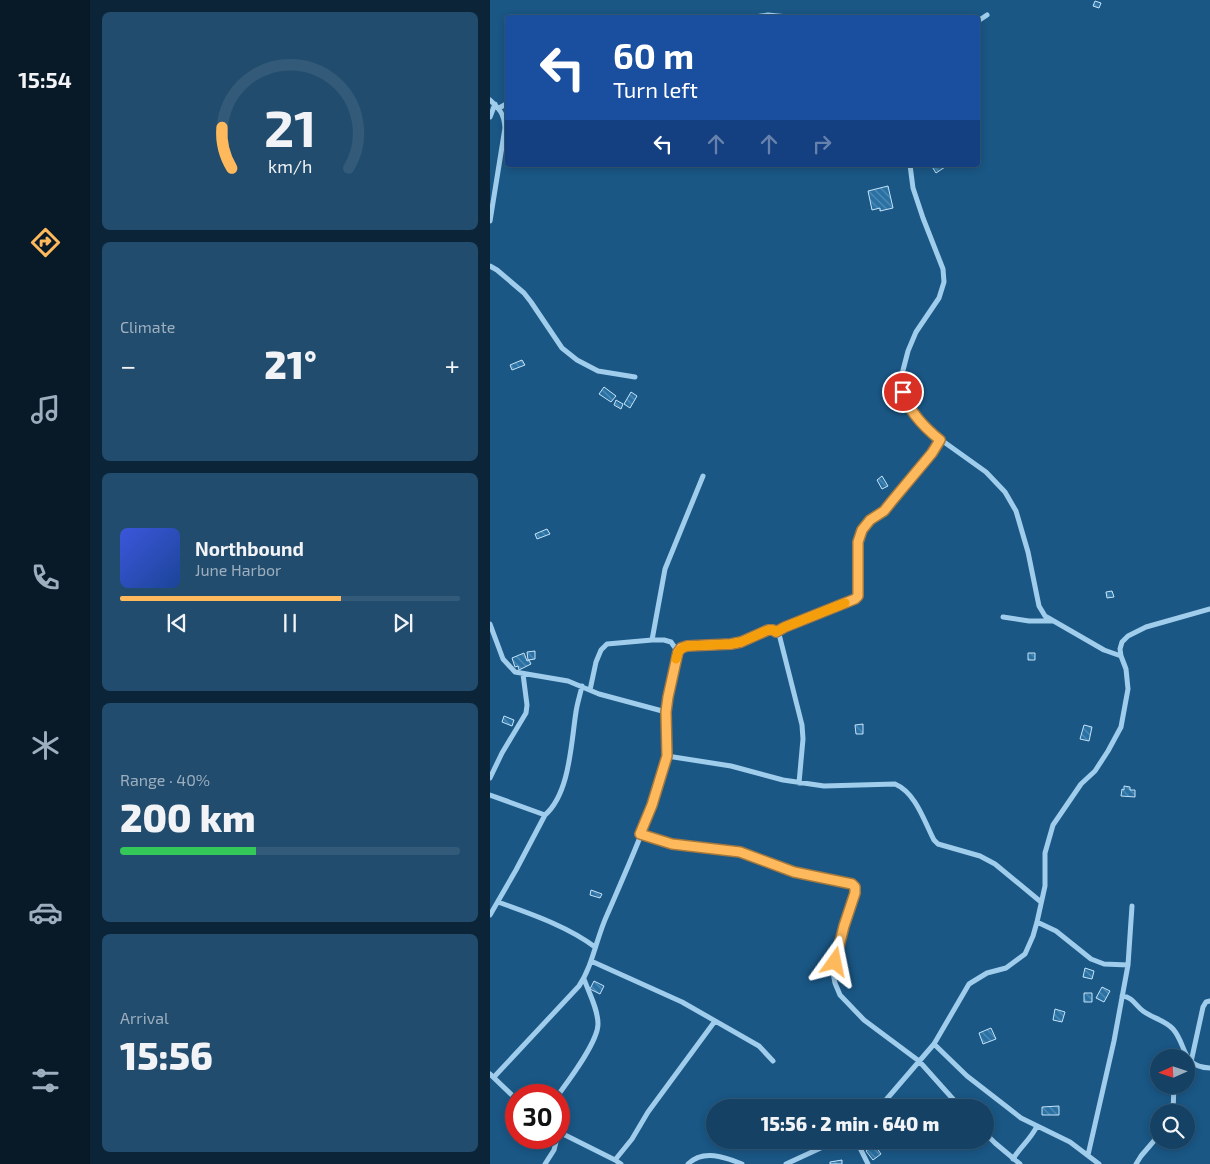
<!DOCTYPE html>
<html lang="en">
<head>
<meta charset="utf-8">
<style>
  :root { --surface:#144164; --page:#214c6d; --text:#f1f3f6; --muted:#9dafbf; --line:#335a78; --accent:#feb95c }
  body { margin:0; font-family:"Exo 2",sans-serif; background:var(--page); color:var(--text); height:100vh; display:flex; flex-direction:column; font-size:19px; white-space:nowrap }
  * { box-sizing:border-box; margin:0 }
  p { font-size:16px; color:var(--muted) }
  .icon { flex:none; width:28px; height:28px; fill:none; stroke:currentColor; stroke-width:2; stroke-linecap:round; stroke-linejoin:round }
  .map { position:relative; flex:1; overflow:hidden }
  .details { display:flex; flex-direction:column; gap:12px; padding:12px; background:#0b2437; width:400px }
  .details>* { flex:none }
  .top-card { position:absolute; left:15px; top:15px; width:475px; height:152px; border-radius:5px; box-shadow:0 2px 8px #0003,0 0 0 1px var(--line); background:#1a4fa0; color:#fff; overflow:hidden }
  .needle { width:32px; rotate:267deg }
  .fabs { position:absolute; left:660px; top:1049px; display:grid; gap:10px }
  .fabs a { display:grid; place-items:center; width:45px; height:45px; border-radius:50%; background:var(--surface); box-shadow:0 2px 8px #0003,0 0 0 1px var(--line); font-size:25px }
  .speed { position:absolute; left:15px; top:1084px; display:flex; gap:10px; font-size:25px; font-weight:700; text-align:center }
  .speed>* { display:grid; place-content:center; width:65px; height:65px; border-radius:50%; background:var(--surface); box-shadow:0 2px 8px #0003,0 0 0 1px var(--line); line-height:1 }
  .speed .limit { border:8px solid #d22; background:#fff; color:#111 }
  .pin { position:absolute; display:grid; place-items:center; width:42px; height:42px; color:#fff; margin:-21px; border:2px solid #fff; border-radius:50%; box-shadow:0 1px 5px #0007 }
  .me { position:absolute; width:55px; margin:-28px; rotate:12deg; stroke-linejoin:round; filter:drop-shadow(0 0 4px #0008) }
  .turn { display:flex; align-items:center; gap:18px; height:105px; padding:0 25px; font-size:22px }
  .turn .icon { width:65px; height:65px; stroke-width:2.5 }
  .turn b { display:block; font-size:35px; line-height:42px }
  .lanes { display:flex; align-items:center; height:48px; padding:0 25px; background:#0003; justify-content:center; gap:25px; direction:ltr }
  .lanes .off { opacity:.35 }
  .big { font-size:38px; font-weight:800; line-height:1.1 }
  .details .tile { flex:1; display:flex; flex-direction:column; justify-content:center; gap:8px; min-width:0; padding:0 18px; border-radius:8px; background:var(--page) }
  .details .dial { align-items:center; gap:0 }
  .dial svg { height:130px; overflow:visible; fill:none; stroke:var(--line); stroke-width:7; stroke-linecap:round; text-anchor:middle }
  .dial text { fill:var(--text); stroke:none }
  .song { display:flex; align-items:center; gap:15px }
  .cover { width:60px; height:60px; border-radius:8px; background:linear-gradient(135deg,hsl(230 70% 55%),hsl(220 70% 35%)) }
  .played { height:5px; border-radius:2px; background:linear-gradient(90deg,var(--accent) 65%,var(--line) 65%) }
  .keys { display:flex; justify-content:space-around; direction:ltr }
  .heat { display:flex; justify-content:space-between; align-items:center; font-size:28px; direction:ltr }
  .charge { height:8px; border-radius:4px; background:linear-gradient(90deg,#34c759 40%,var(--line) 0) }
  .trip { position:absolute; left:216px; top:1099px; width:288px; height:50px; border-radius:25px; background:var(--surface); box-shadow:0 2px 8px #0003,0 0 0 1px var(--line); font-weight:800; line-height:50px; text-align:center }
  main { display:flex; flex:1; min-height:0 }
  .menu { display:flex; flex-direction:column; width:90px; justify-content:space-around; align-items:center; background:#081a28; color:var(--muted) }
  .menu .icon { width:35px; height:35px }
  .menu .active { color:var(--accent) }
  .menu b { font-size:22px; color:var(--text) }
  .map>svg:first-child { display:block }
  .building { fill:url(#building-back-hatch); stroke:#c5e4f9 }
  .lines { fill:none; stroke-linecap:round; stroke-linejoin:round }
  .minor { stroke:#a0cdec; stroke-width:5 }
  .route-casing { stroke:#a5783c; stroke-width:12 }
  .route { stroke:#feb95c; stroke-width:9 }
  .slow { stroke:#f59e0b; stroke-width:9 }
</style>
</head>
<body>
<main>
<nav class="menu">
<b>15:54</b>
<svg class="icon active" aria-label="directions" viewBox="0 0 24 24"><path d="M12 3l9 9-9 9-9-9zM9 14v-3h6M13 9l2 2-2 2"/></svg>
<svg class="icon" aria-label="music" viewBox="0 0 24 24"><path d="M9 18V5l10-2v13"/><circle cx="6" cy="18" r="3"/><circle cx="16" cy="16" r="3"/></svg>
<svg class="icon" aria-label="phone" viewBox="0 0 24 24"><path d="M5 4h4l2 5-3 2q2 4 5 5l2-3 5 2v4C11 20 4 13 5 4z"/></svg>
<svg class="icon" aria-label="climate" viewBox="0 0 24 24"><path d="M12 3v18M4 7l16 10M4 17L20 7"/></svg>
<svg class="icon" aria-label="car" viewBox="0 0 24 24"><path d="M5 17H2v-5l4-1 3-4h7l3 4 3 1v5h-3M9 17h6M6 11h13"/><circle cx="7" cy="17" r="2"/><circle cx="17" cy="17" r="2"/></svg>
<svg class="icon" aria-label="filters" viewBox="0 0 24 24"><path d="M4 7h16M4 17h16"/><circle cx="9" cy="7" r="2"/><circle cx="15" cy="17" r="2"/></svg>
</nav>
<section class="details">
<div class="tile dial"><svg viewBox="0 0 100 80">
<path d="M14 69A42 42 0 1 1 86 69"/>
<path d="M14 69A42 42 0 0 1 8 44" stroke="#feb95c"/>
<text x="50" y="56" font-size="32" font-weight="700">21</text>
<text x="50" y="72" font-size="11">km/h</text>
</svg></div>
<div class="tile"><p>Climate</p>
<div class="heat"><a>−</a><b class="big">21°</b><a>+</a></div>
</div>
<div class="tile">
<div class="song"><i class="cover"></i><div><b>Northbound</b><p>June Harbor</p></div></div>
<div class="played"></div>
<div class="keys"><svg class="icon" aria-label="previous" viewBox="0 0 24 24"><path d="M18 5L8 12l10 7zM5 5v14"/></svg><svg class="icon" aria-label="pause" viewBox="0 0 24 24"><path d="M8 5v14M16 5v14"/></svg><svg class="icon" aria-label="next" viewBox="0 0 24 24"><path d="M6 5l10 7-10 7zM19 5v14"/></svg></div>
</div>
<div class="tile"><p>Range · 40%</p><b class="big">200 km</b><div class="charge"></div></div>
<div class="tile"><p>Arrival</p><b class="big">15:56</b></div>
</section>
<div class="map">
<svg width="720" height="1164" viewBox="0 0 720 1164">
  <defs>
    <pattern id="building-back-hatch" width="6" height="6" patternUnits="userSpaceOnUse" patternTransform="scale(1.25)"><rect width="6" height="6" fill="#2970a3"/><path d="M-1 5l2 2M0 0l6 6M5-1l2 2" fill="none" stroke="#548db5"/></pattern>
  </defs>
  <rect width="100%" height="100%" fill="#1a5785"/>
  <path class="building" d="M605,1l6,2 -2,5 -6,-2z
    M441,165h17l-12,8z
    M398,186l5,22 -13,3v-3l-8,2 -4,-19z
    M32,360l3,5 -13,5 -2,-5z
    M114,387l12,9 -5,6 -12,-8z
    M141,392l6,4 -7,12 -6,-4z
    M126,400l7,4 -2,5 -7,-4z
    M392,476l6,10 -6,3 -5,-9z
    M57,529l3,5 -13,5 -2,-5z
    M622,591l2,6 -7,1 -1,-6z
    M45,651v8l-7,1 -1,-8z
    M34,653l3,8 2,-1 2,4 -12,6 -1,-4 -3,1 -3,-9z
    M538,653h7v7h-7z
    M14,716l10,4 -2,6 -10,-4z
    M373,724v10h-7l-1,-9z
    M594,725l8,2 -3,14 -9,-2z
    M634,786l6,1v3h5v7l-14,-1 1,-7 2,1z
    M101,890l11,4 -2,4 -10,-3z
    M595,968l9,3 -2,8 -9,-2z
    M104,981l10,5 -4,8 -10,-5z
    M612,987l8,4 -6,11 -8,-4z
    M594,993h8v9h-8z
    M565,1009l10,3 -3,10 -9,-2z
    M501,1028l5,11 -13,5 -4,-11z
    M569,1106v9h-17v-8z
    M248,1140h11l-9,8 -5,-6z
    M384,1144l7,10 -8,6 -7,-9z
    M352,1160v4h-12v-2z"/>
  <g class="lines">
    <path class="minor" d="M259,18l19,-3 30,3
      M488,21l9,-6
      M0,100c10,9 14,14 15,28l-15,93
      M9,108l9,-5
      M0,117l5,-13
      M420,165l3,23 10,30 20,51 1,13 -5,16 -23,34 -8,19 -7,27 4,21 25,33 56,40 19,20 11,19 12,41 11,54 6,10 59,34 17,6
      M0,266l7,4 27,23 7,9 31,46 15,12 21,11 37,6
      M513,617l26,4h23
      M0,624l13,35 12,13 53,9 31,13 67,18
      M286,632l9,-5 70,-28 3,-3v-54l4,-12 8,-10 13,-9 9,-10 41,-48 7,-13
      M162,640l13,-71 38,-93
      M100,690l6,-28 5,-12 6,-6 45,-4h12l7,2 7,10
      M177,756l64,10 52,14 41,6 71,-2c21,9 29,37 39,56l4,4 42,12 15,8 46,38
      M0,778l12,-25 24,-40 1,-8 -4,-31
      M0,795l55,20
      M150,834l33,10 67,9 54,19 58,12 3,3v6l-11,32 -11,48 2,10 5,12 24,25 55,41 42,47
      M8,902c33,12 69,24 97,45
      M0,915l26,-45 29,-55c25,-22 26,-72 31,-103 1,-8 4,-17 6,-26
      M547,922l19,9 35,28 13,5 24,1
      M101,961l91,41 77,44 14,15
      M632,996c11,1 13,9 21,15 9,7 22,9 30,18 14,16 8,38 37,39
      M444,1044l33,32 40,31 14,11 49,24 29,22
      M696,1067l5,-5 12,-55 3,-5 4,-1
      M0,1074l26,25
      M4,1077l85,-91c14,-21 17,-47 28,-71 22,-51 46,-103 59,-157 4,-14 0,-31 0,-46 2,-21 7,-40 12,-60l9,-6 44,-2 10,-2 27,-11 5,-1 6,4 23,91 1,14 -4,44
      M68,1095c11,-15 40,-53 40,-71 0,-15 -9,-31 -14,-45
      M389,1108l55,-64 35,-60 18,-11 19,-5 19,-14 8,-18 4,-14 8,-36v-33l8,-28 28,-41 14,-13 13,-20 13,-24 7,-38 -2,-20 -5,-13 -1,-7 2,-7 6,-6 18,-9 64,-18
      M683,1112l1,-27
      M69,1132l56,28 6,4
      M495,1133l10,10 25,21
      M366,1140l12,24
      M598,1155l26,-114 14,-76 4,-59
      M523,1159c7,-12 18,-20 24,-33
      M125,1160l17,-21 16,-27 67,-91
      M55,1164l9,-14 3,-12
      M198,1164c15,-15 37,-7 54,0
      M296,1164l52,-24
      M646,1164l5,-8 18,-21"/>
  </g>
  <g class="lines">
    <g class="route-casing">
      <path id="route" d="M345,962l9,-36 11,-33v-6l-3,-3 -58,-12 -54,-20 -68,-8 -32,-10 12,-29 15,-49 -1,-44 2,-15 10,-45 3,-4 6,-2 44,-2 10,-2 27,-12h5l3,2 9,-5 70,-28 3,-3v-54l4,-12 8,-10 14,-9 8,-10 40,-48 8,-13c-15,-12 -32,-30 -37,-48"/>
    </g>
    <use href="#route" class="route"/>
    <path class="slow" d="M186,659c2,-7 3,-10 11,-13l44,-2 10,-2 27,-12h5l3,2 9,-5 60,-24"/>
  </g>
</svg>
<div class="fabs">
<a><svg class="needle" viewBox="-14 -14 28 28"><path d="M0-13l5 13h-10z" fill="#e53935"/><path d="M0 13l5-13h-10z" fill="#9dafbf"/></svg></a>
<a><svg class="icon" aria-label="search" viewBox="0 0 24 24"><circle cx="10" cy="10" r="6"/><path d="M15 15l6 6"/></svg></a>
</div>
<div class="speed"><div class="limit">30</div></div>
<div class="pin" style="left:413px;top:392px;background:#d93025"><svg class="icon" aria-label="arrive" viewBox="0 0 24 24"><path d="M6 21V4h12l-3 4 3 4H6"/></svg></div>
<svg class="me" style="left:345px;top:962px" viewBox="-20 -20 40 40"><path d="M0-17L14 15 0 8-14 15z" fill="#feb95c" stroke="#fff" stroke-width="4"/></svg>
<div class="trip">15:56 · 2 min · 640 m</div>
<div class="top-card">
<div class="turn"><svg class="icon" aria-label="left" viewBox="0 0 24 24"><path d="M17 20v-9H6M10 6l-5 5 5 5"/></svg><div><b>60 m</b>Turn left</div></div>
<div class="lanes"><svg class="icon" aria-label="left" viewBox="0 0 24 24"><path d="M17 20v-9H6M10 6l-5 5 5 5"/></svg><svg class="icon off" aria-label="ahead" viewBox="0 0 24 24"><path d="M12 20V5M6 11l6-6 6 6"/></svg><svg class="icon off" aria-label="ahead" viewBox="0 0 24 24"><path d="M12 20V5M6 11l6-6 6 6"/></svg><svg class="icon off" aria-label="right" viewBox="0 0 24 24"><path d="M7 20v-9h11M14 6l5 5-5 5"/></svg></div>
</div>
</div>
</main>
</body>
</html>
